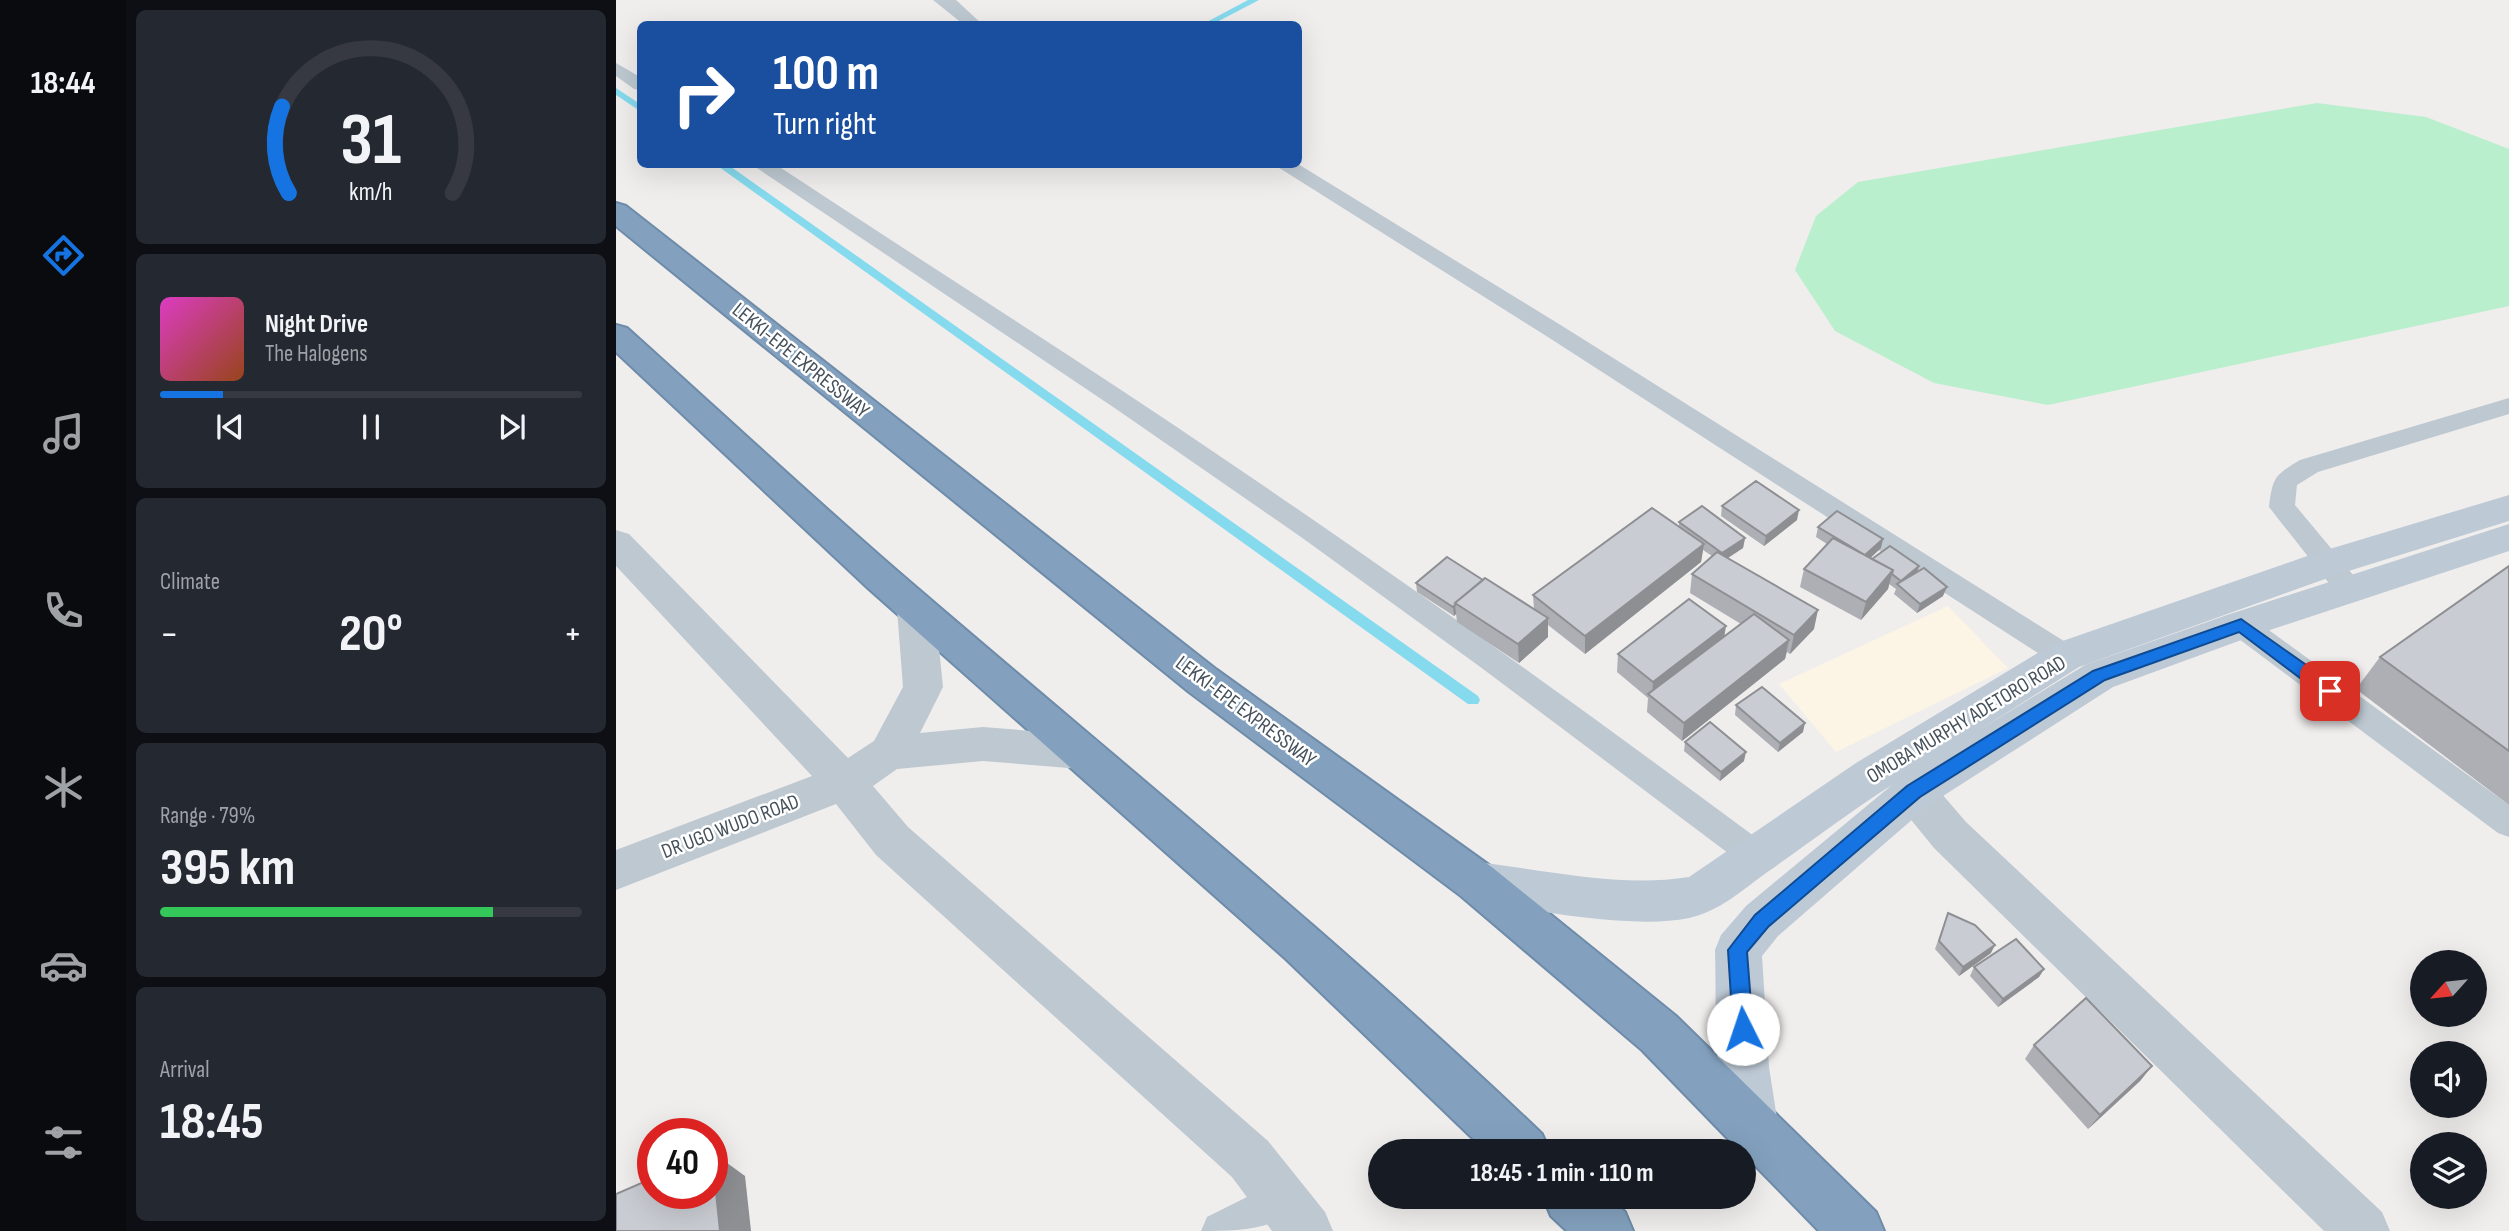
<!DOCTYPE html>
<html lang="en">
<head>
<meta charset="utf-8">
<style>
  :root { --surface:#171b24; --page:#242831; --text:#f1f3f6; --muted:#9ea1a6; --line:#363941; --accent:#1573e2 }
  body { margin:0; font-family:"Sofia Sans Condensed",sans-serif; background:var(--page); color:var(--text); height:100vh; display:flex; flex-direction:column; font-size:26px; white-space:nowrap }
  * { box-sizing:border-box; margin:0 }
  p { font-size:23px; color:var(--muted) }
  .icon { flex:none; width:38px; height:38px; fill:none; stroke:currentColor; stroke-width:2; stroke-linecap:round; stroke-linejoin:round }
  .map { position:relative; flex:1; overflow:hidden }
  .drawer { display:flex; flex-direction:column; gap:10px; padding:10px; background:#0d0f14; width:490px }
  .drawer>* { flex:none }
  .guide { position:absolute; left:21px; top:21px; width:665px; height:147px; border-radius:10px; box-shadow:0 7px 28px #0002; background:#1a4fa0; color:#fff; overflow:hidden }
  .needle { width:46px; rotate:243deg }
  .buttons { position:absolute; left:1794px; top:950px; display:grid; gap:14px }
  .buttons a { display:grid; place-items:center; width:77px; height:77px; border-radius:50%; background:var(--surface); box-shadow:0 7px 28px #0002; font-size:35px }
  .speed { position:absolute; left:21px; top:1118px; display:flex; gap:14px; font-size:35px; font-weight:700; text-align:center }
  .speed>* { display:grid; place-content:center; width:91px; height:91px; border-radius:50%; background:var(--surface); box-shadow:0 7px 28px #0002; line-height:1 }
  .speed .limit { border:10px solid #d22; background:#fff; color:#111 }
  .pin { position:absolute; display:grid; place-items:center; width:60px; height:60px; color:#fff; margin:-30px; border-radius:14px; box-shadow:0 4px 10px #0006 }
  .me { position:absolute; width:77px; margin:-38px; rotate:356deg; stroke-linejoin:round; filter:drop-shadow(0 0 5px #0008) }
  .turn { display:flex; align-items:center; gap:24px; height:147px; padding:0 21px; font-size:32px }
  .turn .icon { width:91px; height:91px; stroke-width:2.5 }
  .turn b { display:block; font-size:49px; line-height:60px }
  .big { font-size:52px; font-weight:700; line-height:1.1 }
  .drawer .card { flex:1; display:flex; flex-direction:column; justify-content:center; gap:10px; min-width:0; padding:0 24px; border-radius:10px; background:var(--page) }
  .drawer .dial { align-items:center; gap:0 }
  .dial svg { height:182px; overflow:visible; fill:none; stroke:var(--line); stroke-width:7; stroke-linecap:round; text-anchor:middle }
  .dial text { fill:var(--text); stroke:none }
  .song { display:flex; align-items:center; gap:21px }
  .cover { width:84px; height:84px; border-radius:10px; background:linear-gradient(135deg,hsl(310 70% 55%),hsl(20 70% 35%)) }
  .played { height:7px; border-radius:4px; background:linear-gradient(90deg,var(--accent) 15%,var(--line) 15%) }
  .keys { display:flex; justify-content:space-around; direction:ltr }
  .heat { display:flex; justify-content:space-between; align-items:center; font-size:38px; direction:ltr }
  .charge { height:10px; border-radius:5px; background:linear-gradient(90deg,#34c759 79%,var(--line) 0) }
  .trip { position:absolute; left:752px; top:1139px; width:388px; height:70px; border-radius:35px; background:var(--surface); box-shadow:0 7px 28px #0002; font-weight:700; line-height:70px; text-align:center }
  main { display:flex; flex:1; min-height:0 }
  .dock { display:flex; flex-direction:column; width:126px; justify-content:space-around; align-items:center; background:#090b0e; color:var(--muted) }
  .dock .icon { width:49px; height:49px }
  .dock .current { color:var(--accent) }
  .dock b { font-size:32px; color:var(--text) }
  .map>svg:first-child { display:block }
  .commercial { fill:#fcf5e5 }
  .green { fill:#b9efcd }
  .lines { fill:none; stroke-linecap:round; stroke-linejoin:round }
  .stream { fill:#85daed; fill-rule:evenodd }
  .highway-casing { stroke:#6e8ca9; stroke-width:4 }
  .lane { fill:#bdc8d0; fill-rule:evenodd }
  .street { fill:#bdc8d0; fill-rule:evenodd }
  .secondary { fill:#bdc9d5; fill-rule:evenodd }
  .highway { fill:#83a1be; fill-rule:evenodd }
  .wall { fill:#adafb5 }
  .shaded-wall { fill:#8d8f93 }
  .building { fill:#c9ccd2; stroke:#8d8f93; stroke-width:2 }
  .route { fill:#1573e2; stroke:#0e4b93; stroke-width:2 }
  .labels { text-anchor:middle; stroke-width:5; stroke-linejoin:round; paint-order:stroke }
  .street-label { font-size:21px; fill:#45515b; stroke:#fff }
</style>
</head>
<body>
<main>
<nav class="dock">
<b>18:44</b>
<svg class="icon current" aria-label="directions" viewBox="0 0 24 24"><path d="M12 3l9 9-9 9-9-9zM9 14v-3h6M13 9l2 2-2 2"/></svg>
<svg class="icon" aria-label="music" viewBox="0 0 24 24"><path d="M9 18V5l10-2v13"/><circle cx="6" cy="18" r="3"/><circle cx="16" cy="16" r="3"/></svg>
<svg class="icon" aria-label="phone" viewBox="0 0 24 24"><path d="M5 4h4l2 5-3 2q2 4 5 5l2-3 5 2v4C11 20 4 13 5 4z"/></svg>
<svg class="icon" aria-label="climate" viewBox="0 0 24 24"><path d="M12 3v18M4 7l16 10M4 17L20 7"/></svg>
<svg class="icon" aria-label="car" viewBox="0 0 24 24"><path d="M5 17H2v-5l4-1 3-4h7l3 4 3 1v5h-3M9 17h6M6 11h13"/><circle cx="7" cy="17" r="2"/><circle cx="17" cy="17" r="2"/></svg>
<svg class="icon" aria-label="filters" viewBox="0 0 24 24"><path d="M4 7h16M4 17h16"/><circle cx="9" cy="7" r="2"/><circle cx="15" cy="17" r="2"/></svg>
</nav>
<section class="drawer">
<div class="card dial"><svg viewBox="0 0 100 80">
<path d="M14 69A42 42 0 1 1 86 69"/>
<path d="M14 69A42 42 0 0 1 11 31" stroke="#1573e2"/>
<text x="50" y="56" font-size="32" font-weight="700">31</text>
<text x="50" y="72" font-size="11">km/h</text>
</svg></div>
<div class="card">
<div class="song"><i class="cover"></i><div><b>Night Drive</b><p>The Halogens</p></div></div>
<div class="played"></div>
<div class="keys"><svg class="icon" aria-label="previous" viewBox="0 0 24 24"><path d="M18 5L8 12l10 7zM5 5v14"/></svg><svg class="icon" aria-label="pause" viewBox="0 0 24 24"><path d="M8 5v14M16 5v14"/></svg><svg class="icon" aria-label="next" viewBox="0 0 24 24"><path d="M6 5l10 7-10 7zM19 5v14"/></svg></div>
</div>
<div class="card"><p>Climate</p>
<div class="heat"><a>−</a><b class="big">20°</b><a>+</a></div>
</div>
<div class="card"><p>Range · 79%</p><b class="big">395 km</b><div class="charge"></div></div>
<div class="card"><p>Arrival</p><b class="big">18:45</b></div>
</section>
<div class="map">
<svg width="1893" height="1231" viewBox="0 0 1893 1231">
  <rect width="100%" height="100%" fill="#f0eded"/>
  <path class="commercial" d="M1332,606l60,62 -172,84 -57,-68z"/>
  <path class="green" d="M1701,103l109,14 83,32v157l-461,99 -114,-22 -99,-52 -40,-61 21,-54 42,-34z"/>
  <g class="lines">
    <path class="stream" d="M632,0h11l-46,24h-10z
      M0,88l24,16v7l-24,-16z
      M99,164h12l751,532 2,4 -2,4h-10z"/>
    <g class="highway-casing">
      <path id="highway" d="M0,203l10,3 591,464 276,198 183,148 200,196 8,19h-65l-74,-76v-3h-4l-99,-102 -181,-154 -272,-204 -573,-466z
        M0,325l11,3c90,81 178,163 269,242 217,187 439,366 646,564l8,18h-63l-201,-193 -418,-371 -252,-236z
        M927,1197h66l16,15 8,19h-66l-16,-15z"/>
    </g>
    <path class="lane" d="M317,0h23l26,24h-19z
      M0,63l24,14v13l-6,-1 -18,-13z
      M135,164h24c151,100 305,197 455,299 182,123 360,251 536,382l5,10 -5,10 -11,4 -11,-4 -265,-199 -178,-129 -182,-126z
      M657,164h25l269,165 508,319 4,8 -4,8 -10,3 -10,-3 -504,-325z
      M1893,398v16l-191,58 -21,13 -2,20 64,77 4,7 -4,7 -10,3 -10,-3 -70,-89c4,-30 5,-31 31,-47z
      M1625,614l10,3 258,188v32l-11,-4 -267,-200 -4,-8 4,-8z
      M665,1180l14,5 5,14c-16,32 -64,32 -99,32l6,-14z"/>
    <path class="street" d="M0,530l13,4 219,224 26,-17 29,-54 -6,-78 5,-10 14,-4 14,4 5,10 8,78 -23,46 63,-6 98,8 15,5 6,12 -6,12 -15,5 -98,-8 -86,8 -24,17 35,41 360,314 57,71 8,19h-61l-40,-54 -356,-322 -40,-51 -220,86v-40l196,-74 -196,-210z
      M1298,774l15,5 37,43 416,390 8,19h-66l-390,-383 -35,-43 -6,-13 6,-13z"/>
    <path class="secondary" d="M1893,495v26l-170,53 -260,93 -103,65 109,-67 142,-50 282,-91v27l-254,84 -142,52 -184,118 -151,131 -16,20 7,111 9,58 -8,18 -18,8 -18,-8c-23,-55 -17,-133 -19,-193l6,-15 25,-29 146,-121c-43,27 -84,59 -126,88 -25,18 -46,38 -77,45 -57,12 -153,-8 -212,-16l-16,-6 -7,-14 7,-14 16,-6c69,8 143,26 212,15l167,-114 195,-118 262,-91z"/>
    <use href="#highway" class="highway"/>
  </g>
  <path class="wall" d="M1106,506l75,14 -33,26 -43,-30z
    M1063,522l66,16 -2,10 -15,10 86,71 -24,25 -3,-2 -2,7 -103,82 -35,-29 1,-14 -31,-26 1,-18 106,-18 17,-12 -51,-31 2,-19 20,-18 -9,-6 -2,12 -116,92 -37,-29v12l-29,26 -62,-41 -1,-8 -2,2 -37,-24 -1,-9 67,-3 51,29 -1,-14 146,-68z
    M1202,527l63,21 -11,10 2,1 47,7 -2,6 26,24 -26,17 -23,-19 2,-5 -7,-5 -1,5 -27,31 -61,-33 4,-18 23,-25 -11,-7z
    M1893,566v239l-153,-116 24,-32z
    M1120,705l67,27 -25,20 -43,-37z
    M1069,742l59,19 -24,20 -36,-30z
    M1332,913l43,40 -32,23 -24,-27z
    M1358,967l70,2 -5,8 -41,30 -28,-31z
    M1418,1045l118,21 -12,15 -52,48 -63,-70z"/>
  <path class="shaded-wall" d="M1183,510l-2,10 -33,26 2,-10z
    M1129,538l-2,10 -23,15 2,-10z
    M1267,539l-2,9 -19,18 2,-10z
    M1088,544l-3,18 -116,92v-18z
    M1303,566l-3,10 -17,10 2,-5z
    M1277,570l-5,19 -27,31 5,-18z
    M1331,587l-4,9 -26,17 3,-9z
    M839,604l1,10 -2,2 -1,-9z
    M1202,610l-4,19 -24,25 4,-19z
    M932,618v19l-29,26 -1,-19z
    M1110,626l-3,19 -71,52 1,-15z
    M1173,640l-4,19 -103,82 2,-18z
    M1189,723l-2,9 -25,20 2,-9z
    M1130,752l-2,9 -24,20 1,-9z
    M1379,945l-4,8 -32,23 4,-9z
    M1428,969l-5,8 -41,30 5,-8z
    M1536,1066l-12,15 -52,48 12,-14z
    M96,1152l33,24 6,55h-31z"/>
  <path class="building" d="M1140,481l43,29 -33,26 -44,-30z
    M1086,506l43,32 -23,15 -43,-31z
    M1036,508l52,36 -119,92 -52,-41z
    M1221,511l46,28 -18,16 -47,-28z
    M1217,538l60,32 -27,32 -62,-33z
    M1274,546l29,20 -18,15 -9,-7 1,-4 -21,-11z
    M1101,552l101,58 -24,25 -102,-61z
    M831,557l36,23 -28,23 1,1 -3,3 -37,-24z
    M1893,566v185l-129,-94z
    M1308,568l23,19 -27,17 -23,-20z
    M869,578l63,40 -30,26 -63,-41z
    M1073,599l37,27 -73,56 -35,-28z
    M1138,614l35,26 -105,83 -36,-29z
    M1146,687l43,36 -25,20 -44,-38z
    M1094,722l36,30 -25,20 -36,-30z
    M1332,913l27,12 20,20 -32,22 -24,-26z
    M1400,939l28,30 -41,30 -29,-32z
    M1470,998l66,68 -52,49 -66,-70z
    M96,1153l8,78h-104v-37l37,-16v16h59z"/>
  <path class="route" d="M1625,619l95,67 2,5 -2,5h-12l-85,-64 -134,48 -185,117 -152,130 -21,25 6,77 -3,7 -7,3 -7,-3 -3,-7 -5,-79 27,-35 152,-129 186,-115z"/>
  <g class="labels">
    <g class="street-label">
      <text transform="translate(185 360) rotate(39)" y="7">LEKKI-EPE EXPRESSWAY</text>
      <text transform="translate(630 711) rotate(37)" y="7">LEKKI-EPE EXPRESSWAY</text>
      <text transform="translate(1350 719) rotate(-31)" y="7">OMOBA MURPHY ADETORO ROAD</text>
      <text transform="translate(114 826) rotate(-21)" y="7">DR UGO WUDO ROAD</text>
    </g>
  </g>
</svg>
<div class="buttons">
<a><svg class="needle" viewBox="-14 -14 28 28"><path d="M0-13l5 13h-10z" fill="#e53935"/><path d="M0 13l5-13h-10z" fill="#9ea1a6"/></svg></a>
<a><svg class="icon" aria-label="sound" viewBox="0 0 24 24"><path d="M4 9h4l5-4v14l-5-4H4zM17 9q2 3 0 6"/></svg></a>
<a><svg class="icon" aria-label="layers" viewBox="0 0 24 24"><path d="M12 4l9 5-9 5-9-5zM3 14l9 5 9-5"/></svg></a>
</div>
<div class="speed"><div class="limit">40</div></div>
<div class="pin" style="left:1714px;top:691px;background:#d93025"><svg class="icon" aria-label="arrive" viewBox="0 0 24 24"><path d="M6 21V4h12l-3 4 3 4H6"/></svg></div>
<svg class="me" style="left:1127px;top:1029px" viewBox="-20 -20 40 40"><circle r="19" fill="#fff"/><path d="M0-13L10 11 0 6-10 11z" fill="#1573e2"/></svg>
<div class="trip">18:45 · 1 min · 110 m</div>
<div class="guide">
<div class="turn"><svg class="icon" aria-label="right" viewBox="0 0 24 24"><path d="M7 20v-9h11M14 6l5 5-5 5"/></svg><div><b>100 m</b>Turn right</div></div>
</div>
</div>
</main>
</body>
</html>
